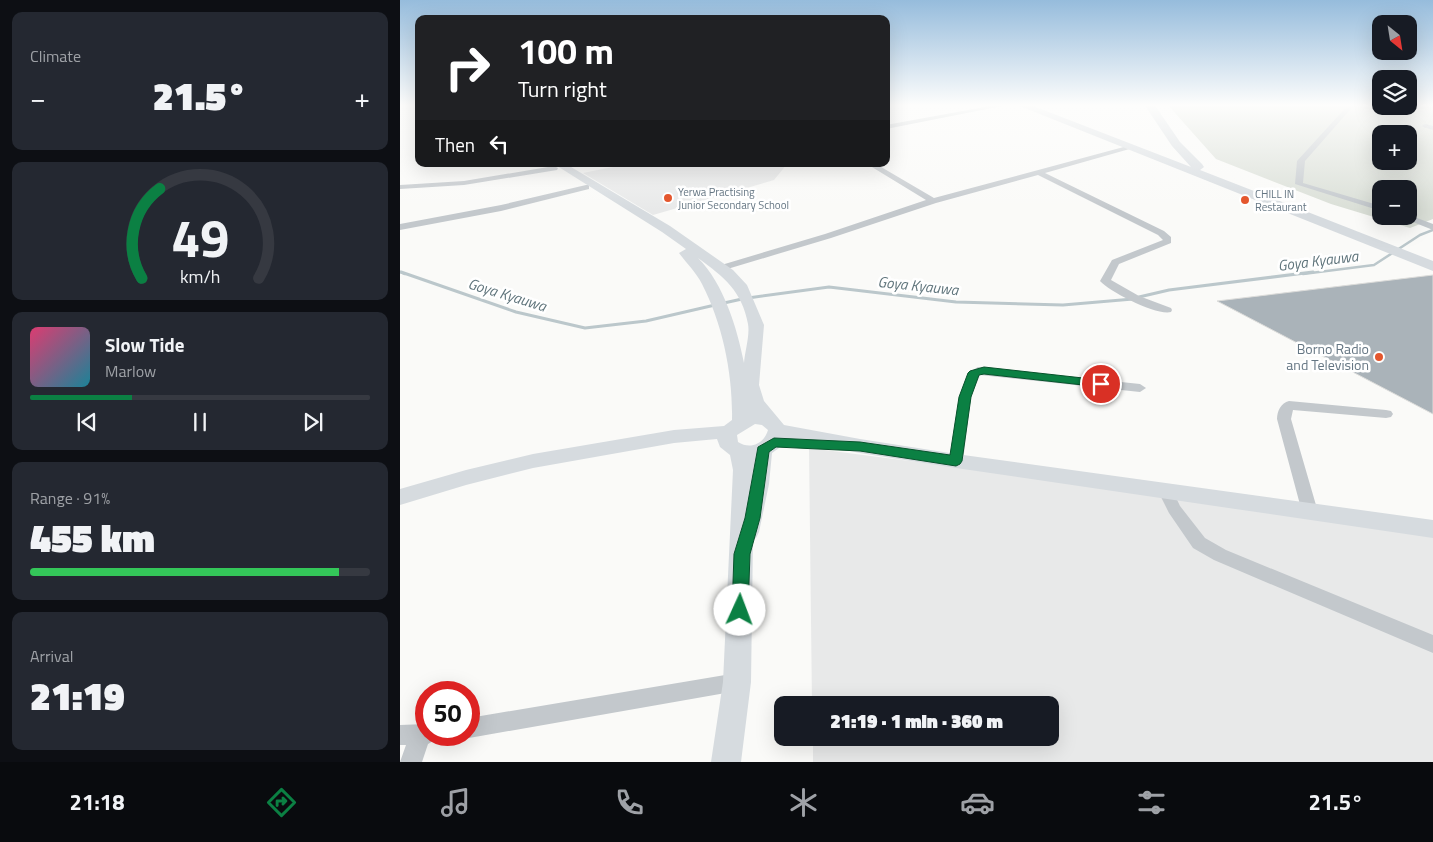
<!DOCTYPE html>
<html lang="en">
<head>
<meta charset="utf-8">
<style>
  :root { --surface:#171b24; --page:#242831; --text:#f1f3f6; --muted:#9ea1a6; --line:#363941; --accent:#0b8043 }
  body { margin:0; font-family:"Titillium Web",sans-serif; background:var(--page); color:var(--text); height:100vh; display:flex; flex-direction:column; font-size:19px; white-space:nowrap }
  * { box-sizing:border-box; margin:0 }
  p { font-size:16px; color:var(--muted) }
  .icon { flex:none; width:28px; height:28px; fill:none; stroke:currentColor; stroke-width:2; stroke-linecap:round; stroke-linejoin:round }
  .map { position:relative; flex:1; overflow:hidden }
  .drawer { display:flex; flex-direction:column; gap:12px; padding:12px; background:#0d0f14; width:400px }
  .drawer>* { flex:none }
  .top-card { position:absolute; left:15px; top:15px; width:475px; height:152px; border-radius:10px; box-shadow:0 5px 20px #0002; background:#202124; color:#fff; overflow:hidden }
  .needle { width:32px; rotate:150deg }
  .controls { position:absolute; left:972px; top:15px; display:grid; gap:10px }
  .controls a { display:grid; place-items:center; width:45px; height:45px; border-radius:10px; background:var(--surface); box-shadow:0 5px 20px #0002; font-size:25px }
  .speed { position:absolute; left:15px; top:681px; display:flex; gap:10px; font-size:25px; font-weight:700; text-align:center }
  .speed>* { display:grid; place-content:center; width:65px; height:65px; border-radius:50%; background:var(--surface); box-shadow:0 5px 20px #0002; line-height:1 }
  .speed .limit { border:8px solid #d22; background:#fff; color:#111 }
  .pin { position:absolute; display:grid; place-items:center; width:42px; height:42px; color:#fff; margin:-21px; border:2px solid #fff; border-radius:50%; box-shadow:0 1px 5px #0007 }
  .me { position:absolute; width:55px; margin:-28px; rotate:2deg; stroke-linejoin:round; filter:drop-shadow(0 0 4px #0008) }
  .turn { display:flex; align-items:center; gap:18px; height:105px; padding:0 20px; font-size:22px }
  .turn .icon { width:65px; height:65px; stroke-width:2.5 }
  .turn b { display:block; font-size:35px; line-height:42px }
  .then { display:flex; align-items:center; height:48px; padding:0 20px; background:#0003; gap:10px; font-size:19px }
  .big { font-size:38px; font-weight:800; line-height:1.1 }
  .drawer .widget { flex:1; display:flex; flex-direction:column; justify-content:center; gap:8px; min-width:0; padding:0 18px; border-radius:10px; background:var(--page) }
  .drawer .dial { align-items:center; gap:0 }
  .dial svg { height:130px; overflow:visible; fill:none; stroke:var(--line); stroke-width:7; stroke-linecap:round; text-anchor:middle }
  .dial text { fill:var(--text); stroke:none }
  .song { display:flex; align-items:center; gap:15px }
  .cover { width:60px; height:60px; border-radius:8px; background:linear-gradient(135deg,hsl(340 70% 55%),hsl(190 70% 35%)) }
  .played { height:5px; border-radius:2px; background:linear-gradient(90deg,var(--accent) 30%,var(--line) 30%) }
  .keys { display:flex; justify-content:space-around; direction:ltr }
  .heat { display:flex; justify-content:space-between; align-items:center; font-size:28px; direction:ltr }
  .charge { height:8px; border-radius:4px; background:linear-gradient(90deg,#34c759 91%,var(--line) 0) }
  .trip { position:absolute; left:374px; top:696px; width:285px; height:50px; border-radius:10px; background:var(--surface); box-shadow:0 5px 20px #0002; font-weight:800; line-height:50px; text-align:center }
  .tabs { display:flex; height:80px; justify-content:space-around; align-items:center; background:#090b0e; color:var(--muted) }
  .tabs .icon { width:35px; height:35px }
  .tabs .selected { color:var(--accent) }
  .tabs b { font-size:22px; color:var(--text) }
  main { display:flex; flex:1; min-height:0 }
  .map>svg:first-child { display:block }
  .built { fill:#e8e9e9 }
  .green { fill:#dadfd7; fill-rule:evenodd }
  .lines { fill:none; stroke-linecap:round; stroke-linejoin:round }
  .stream-far2 { stroke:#bbc7cb; stroke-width:2 }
  .stream-far1 { stroke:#bbc7cb; stroke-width:2.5 }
  .stream { stroke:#bbc7cb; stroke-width:3 }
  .building { fill:#aab3b9; stroke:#dcdcda }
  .street { fill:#c3c8cc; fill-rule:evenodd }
  .secondary { fill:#d6dbdf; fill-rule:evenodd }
  .primary { fill:#d6dbdf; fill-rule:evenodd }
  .route { fill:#0b8043; stroke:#07532c }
  .poi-dot { fill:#e4572e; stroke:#fff; stroke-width:2 }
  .labels { text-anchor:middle; stroke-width:5; stroke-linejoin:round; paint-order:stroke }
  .far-poi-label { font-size:11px; fill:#657683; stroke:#fff; text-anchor:start }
  .poi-label { font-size:14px; fill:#657683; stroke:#fff; text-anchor:end }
  .water-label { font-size:15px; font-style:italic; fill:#60757c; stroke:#fff }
</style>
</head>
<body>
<main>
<section class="drawer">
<div class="widget"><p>Climate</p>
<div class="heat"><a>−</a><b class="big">21.5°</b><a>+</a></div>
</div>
<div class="widget dial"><svg viewBox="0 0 100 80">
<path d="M14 69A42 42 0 1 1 86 69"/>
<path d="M14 69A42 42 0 0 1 25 14" stroke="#0b8043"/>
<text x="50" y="56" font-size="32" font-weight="700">49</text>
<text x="50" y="72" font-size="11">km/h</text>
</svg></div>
<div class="widget">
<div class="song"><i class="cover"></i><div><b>Slow Tide</b><p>Marlow</p></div></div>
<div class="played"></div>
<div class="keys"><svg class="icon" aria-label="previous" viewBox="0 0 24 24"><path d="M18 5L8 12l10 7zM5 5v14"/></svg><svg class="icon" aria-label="pause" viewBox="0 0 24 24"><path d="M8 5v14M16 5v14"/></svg><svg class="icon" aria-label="next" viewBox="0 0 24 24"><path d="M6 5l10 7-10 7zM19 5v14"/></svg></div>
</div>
<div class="widget"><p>Range · 91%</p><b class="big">455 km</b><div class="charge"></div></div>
<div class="widget"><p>Arrival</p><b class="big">21:19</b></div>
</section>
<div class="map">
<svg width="1033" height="762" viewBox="0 0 1033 762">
  <rect width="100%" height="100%" fill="#fafaf8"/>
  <path class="built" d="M228,164h159l-13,16 -121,35 -70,-42z
    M409,448l340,44 284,45v225h-620v-24h237v-33h-238z"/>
  <path class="green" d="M767,104h214v2h28v-2h24v115l-23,9 -79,-24 -115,-45zM981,134h28v27h-28zM981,189h28v27h-28z"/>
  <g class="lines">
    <path class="stream-far2" d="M1031,104l2,2"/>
    <path class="stream-far1" d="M0,272l5,2
      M903,274l71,-9 46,-30 13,-5"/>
    <path class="stream" d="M1,272l115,40 69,16 61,-7 69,-16
      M739,297l30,-7 144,-18
      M348,298l81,-11 127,15 107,3 70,-6
      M324,303l18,-4"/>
  </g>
  <path class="building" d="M1033,275v139l-216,-113z"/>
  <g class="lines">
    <path class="street" d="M0,104h4l-4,2z
      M601,104h11l-126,25v-4z
      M949,104h6l-50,57 -2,22 78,23v5l-86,-27 2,-23z
      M1025,124l8,2v4l-10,-3 -1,-1z
      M731,145l2,1v2l-88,25 119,58 7,6v6l-52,21 -8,16 28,16 32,12 1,2 -1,2c-14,4 -61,-20 -71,-31l12,-21 51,-20 -5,-5 -120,-60 -102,28 -105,35 -107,32 -3,1 -5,-3 2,-2 107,-32 101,-34 -59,-36h9l58,34z
      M154,166l4,2 -1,2 -93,15 -64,4v-4l64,-4z
      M186,185h3v4l-88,22 -101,19v-6l101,-19z
      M1009,215l24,9v6l-35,-14z
      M578,367l162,17 6,4 -6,4 -160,-17 -9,22 -8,64 -2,4h-10l-2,-4 10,-64 9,-24z
      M889,401l97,9 5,1 2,3 -2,3 -5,1 -93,-8 -2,9 27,93 -2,4 -6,2 -6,-2 -2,-4 -25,-93c0,-8 4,-16 12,-18z
      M766,485l5,2 9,19 25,32 21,12 207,85v18l-219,-93 -21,-12 -24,-35 -11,-22 3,-4z
      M337,673l7,2 3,7 -3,7 -7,2 -268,47 -7,-3h7v-17z
      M26,724v11h10l-3,6 -5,3 -6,18h-22l6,-17h-6v-20z"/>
    <path class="secondary" d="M154,164h12l104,62 63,44 14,15 17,40 -5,60 5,16 20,24 76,14 96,15 477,66v18l-477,-70 -96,-15 -75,-15 -6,10 -7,5 -3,31 -10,48 -3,6 -3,1 -2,143 -10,80h-30l12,-80 10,-212 -3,-15 -10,-8 -3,-8 -43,4 -141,25 -67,17 -66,20v-16l66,-19 67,-16 141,-24 50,-4 8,-6c1,-45 -9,-95 -30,-136 -6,-12 -15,-20 -23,-31l7,-4 -24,-17zM298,258c26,19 44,33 50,66 2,11 -3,27 -4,39 -7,-35 -20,-79 -46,-105zM355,424l7,1 6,5c-4,14 -18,20 -30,12l-1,-7z"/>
    <path class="primary" d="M615,104h13l163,63 -19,-21 -28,-42h10l26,38 22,22 2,3 -4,3 233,91v10z"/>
  </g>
  <linearGradient id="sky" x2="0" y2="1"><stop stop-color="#96bcdc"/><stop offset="0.5" stop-color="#fdfdfc"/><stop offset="1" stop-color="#fdfdfc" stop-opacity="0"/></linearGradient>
  <rect width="1033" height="210" fill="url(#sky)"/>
  <path class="route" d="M584,367l117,13 6,4 -6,3 -117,-13 -5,1 -8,22 -9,64 -2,3 -4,2 -96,-15 -84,-4 -7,5 -9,66 -10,36 -2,56 -2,5 -6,2 -6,-2 -2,-5 2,-56 11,-36 13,-71 16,-9 86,4 90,13 9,-58 9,-24 2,-2z"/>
  <g class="poi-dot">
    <circle cx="268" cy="198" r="5"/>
    <circle cx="845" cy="200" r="5"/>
    <circle cx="979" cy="357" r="5"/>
  </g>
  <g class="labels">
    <g class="far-poi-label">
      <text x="278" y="196">Yerwa Practising<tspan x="278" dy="13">Junior Secondary School</tspan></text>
      <text x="855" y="198">CHILL IN<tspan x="855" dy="13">Restaurant</tspan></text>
    </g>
    <g class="poi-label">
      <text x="969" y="354">Borno Radio<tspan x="969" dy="16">and Television</tspan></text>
    </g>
    <g class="water-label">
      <text transform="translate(918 261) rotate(-7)" y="5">Goya Kyauwa</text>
      <text transform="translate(518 286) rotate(6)" y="5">Goya Kyauwa</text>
      <text transform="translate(107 295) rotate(17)" y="5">Goya Kyauwa</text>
    </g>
  </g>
</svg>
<div class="controls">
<a><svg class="needle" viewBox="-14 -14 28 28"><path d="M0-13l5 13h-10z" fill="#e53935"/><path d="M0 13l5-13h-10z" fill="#9ea1a6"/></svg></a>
<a><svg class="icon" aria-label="layers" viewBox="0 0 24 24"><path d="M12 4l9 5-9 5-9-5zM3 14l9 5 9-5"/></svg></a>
<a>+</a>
<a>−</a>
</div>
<div class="speed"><div class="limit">50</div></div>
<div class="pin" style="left:701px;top:384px;background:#d93025"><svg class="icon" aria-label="arrive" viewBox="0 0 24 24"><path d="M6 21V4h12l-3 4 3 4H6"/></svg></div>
<svg class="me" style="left:340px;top:610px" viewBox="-20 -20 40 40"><circle r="19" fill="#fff"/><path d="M0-13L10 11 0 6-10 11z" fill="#0b8043"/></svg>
<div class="trip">21:19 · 1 min · 360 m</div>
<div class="top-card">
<div class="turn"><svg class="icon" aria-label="right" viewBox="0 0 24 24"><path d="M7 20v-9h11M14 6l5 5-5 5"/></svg><div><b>100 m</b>Turn right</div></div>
<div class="then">Then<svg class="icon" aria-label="left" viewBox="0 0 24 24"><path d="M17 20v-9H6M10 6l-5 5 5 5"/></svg></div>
</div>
</div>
</main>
<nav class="tabs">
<b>21:18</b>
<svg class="icon selected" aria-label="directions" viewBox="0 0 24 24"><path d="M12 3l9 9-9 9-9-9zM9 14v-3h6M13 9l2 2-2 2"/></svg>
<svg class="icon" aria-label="music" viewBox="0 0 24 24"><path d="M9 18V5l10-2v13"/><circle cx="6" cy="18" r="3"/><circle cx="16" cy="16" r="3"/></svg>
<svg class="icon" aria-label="phone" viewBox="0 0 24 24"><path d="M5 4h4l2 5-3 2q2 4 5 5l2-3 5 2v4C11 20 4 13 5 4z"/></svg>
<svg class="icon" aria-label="climate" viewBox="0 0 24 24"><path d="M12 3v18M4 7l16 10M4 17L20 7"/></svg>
<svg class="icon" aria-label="car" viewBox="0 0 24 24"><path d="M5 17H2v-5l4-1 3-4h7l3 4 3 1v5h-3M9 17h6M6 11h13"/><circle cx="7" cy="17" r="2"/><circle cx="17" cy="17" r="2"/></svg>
<svg class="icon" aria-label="filters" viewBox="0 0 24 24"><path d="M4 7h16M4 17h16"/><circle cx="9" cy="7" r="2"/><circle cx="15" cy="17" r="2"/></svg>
<b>21.5°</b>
</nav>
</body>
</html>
